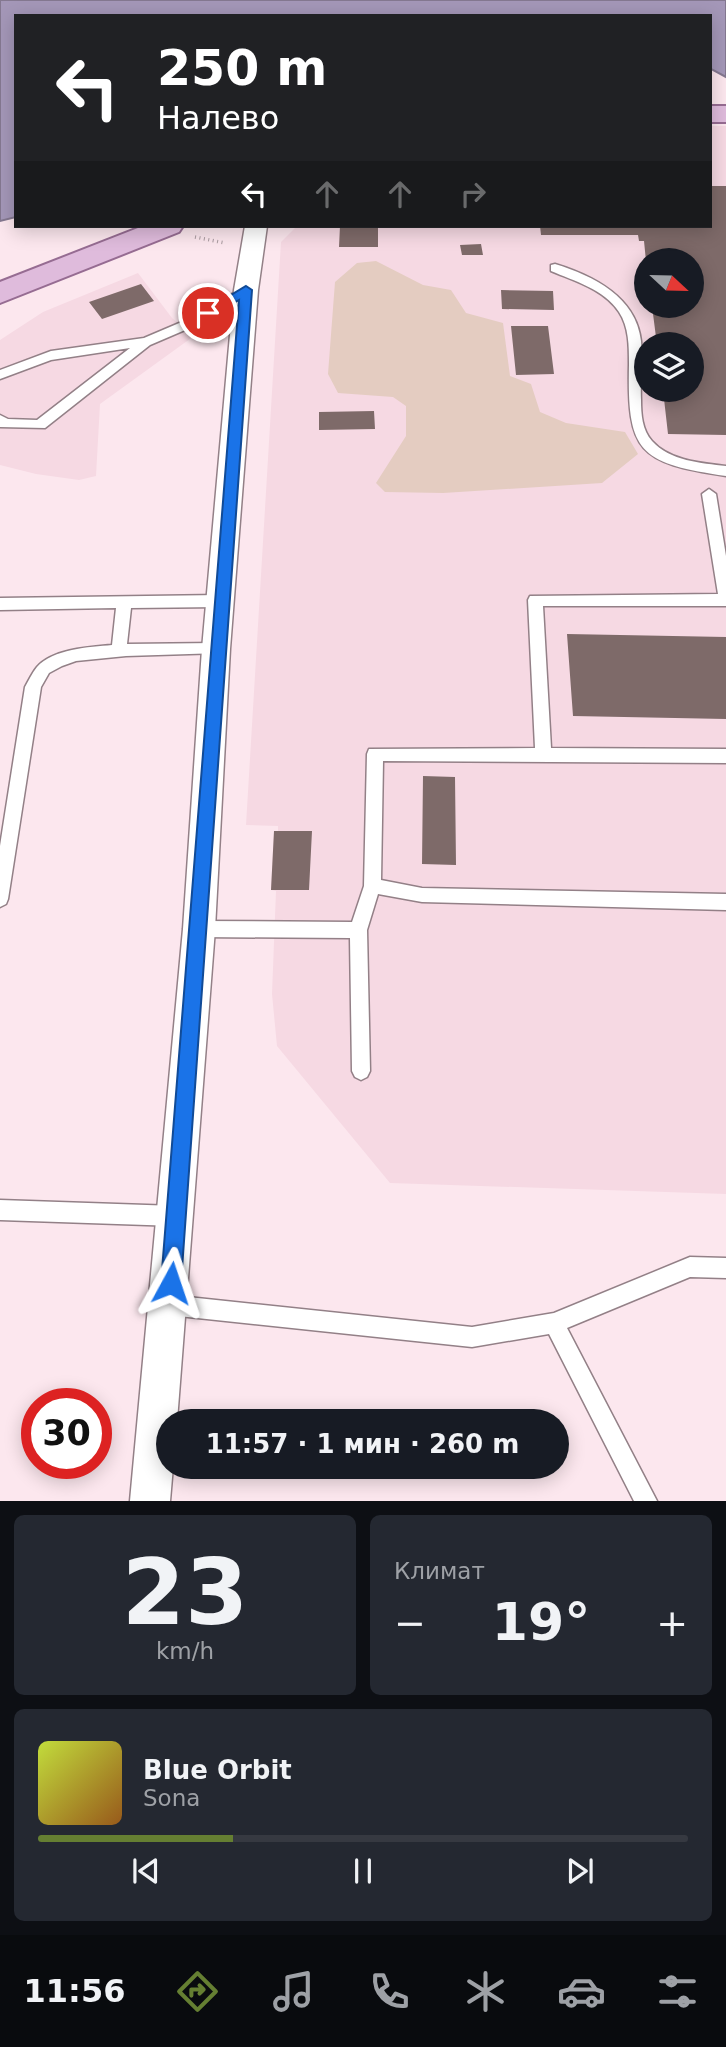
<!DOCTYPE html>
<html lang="ru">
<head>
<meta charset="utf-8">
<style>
  :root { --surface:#171b24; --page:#242831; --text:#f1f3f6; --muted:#9ea1a6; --line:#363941; --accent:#657f32 }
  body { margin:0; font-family:"DejaVu Sans",sans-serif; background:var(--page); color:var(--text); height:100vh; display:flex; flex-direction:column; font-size:26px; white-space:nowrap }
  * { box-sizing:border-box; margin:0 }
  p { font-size:23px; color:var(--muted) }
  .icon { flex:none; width:38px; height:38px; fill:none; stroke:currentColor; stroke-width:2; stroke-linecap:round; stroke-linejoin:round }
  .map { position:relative; height:1501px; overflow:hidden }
  .side { display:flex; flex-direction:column; gap:14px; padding:14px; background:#0d0f14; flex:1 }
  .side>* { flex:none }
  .banner { position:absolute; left:14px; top:14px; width:698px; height:214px; border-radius:0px; box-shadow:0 4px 18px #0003; background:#202124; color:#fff; overflow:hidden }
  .needle { width:46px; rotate:112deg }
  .fabs { position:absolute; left:634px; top:248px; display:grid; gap:14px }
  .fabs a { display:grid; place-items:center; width:70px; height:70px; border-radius:50%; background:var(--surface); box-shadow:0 4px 18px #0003; font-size:35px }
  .speed { position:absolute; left:21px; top:1388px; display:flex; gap:14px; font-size:35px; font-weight:700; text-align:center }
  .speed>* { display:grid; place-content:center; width:91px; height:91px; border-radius:50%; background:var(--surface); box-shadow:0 4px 18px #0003; line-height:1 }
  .speed .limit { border:10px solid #d22; background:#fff; color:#111 }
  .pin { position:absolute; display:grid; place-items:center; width:60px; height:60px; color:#fff; margin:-30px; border:4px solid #fff; border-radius:50%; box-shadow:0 2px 7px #0007 }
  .me { position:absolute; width:77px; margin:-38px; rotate:5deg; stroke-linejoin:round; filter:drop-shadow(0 0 5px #0008) }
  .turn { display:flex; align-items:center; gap:24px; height:147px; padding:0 28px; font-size:32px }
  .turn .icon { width:91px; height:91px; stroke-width:2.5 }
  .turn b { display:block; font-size:49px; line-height:60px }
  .lanes { display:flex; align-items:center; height:66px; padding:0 28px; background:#0003; justify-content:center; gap:35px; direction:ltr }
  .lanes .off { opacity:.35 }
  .big { font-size:52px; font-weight:800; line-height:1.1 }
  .side .widget { flex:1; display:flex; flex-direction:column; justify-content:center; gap:10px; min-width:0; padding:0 24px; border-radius:10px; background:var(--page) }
  .side .dial { align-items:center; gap:0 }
  .dial b { font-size:91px; line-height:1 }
  .song { display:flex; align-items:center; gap:21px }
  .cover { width:84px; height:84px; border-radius:10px; background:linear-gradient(135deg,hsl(70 70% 55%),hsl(30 70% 35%)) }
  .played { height:7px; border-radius:4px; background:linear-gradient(90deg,var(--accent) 30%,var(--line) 30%) }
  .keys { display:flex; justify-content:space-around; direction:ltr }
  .heat { display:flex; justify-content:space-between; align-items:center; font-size:38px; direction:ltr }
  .side .tiles { flex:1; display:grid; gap:14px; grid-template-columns:1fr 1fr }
  .widget:last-child { grid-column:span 2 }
  .trip { position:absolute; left:156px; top:1409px; width:413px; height:70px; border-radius:35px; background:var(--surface); box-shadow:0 4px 18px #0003; font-weight:800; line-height:70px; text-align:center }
  .tabs { display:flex; height:112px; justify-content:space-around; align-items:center; background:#090b0e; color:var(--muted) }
  .tabs .icon { width:49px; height:49px }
  .tabs .on { color:var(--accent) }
  .tabs b { font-size:32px; color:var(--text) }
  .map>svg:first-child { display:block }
  .built { fill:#f6d9e3; fill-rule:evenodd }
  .green { fill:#e4ccc1 }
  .water { fill:#a497b8; stroke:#847890; stroke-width:2 }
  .building { fill:#7e6a69 }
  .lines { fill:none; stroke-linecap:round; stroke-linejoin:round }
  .service-casing { stroke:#938087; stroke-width:3 }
  .minor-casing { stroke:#938087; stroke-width:3 }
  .primary-casing { stroke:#966c92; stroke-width:4 }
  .path { stroke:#aa9ba0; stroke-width:3.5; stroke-dasharray:1 3.5; stroke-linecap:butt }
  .service { fill:#fff; fill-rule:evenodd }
  .minor { fill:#fff; fill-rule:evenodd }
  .primary { fill:#dfbbdc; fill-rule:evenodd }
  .route { fill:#1a73e8; stroke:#114b97; stroke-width:2 }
</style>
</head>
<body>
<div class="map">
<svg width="726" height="1501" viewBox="0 0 726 1501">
  <rect width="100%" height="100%" fill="#fce7ee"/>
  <path class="built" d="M711,126h15v1068l-336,-11 -113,-137 -5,-52 4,-103 -5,-1 3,-59h4v-5l-32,-1 35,-583 16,-16h243l1,9h97l1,6 26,-1 -3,-14h48zM646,261h45v45h-45zM646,345h45v45h-45z
    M138,273l34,45 22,18 -94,68 -4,72 -17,4 -43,-6 -36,-9v-125l43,-28z"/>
  <path class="green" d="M376,261l47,24 28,5 15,23 37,10 7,53 21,8 9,28 26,11 59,9 13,22 -36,29 -159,10 -58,-1 -9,-9 30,-47v-30l-13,-9 -55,-4 -10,-19 7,-92 22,-19z"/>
  <path class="water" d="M0,0h726v77l-15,-8 -1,-53h-694v201l-16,4z"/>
  <path class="building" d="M710,186h16v249l-58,-1 -5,-44h28v-45h-34l-5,-39h39v-45h-45l-2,-20h-5l-1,-6h-97l-1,-9h170z
    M340,226h38v21h-39z
    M481,244l2,11h-21l-2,-10z
    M141,284l13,17 -52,18 -13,-17z
    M501,290l52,1 1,19 -52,-1z
    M511,326h37l6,48 -38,1z
    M374,411l1,18 -56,1v-18z
    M567,634l159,3v82l-153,-3z
    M423,776l32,1 1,88 -34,-1z
    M274,831h38l-3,59h-38z"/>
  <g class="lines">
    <g class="service-casing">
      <path id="service" d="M555,264c39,12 81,33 86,77 2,20 -1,40 0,59 0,14 1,30 11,41 18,20 49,22 74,25v10c-88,-13 -99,-24 -97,-112 0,-18 0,-37 -10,-52 -15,-23 -45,-31 -68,-41v-6z
        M246,286l4,1v6l-58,34 -42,18 -105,83 -45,-1v-12l8,4 29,1 93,-72 -79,12 -51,19v-9l51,-19 93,-13 40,-17z
        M709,489l7,5 10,62v50h-183l8,142 175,1v14l-343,-2 -2,119 41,8 304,6v16l-304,-8 -44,-8 -11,36 3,141 -3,6 -6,3 -6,-3 -3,-6 -2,-133 -151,-1 -6,-3 -3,-5 3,-5 6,-3 153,1 12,-36 3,-132 2,-5 166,-1 -7,-148 2,-4 188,-2 -16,-100z
        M220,595l7,6 -7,6 -89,1 -4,36 89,-1 7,6 -2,4 -95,3 -50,5 -14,5 -13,7 -8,14 -33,212 -2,5 -6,3v-61l25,-159c4,-7 7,-14 12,-20 16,-18 52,-20 75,-22l4,-37 -116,2v-12z
        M0,1200l176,6 7,3 3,7 -3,7 -7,3 -176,-6z
        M690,1257l36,1v20l-36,-1 -123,51 90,173h-23l-85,-167 -77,13 -303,-32 -7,-3 -3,-7 3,-7 7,-3 303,32 82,-14z"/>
    </g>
    <g class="minor-casing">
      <path id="minor" d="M245,226h22l-9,64 -28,359 -15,280 -38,492h-9v45h5l-3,35h-40l53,-572 19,-280 32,-359z"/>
    </g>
    <g class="primary-casing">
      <path id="primary" d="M710,106h16v16h-16z
        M143,226h40l-4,6 -179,71v-21z"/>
    </g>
    <path class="path" d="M195,237l30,6"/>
    <use href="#service" class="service"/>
    <use href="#minor" class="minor"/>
    <use href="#primary" class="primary"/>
  </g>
  <path class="route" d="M246,286l6,4 -71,993 -3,7 -7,3 -7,-3 -3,-7 78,-983 -27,15 -11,-2z"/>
</svg>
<div class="fabs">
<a><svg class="needle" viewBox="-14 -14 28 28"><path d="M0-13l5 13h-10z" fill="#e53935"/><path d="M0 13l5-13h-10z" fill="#9ea1a6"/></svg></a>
<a><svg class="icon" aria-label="layers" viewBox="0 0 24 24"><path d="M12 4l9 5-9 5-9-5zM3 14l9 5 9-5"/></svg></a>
</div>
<div class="speed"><div class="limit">30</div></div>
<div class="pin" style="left:208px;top:313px;background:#d93025"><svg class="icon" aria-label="arrive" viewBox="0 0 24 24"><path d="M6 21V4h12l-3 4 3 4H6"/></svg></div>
<svg class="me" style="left:171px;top:1283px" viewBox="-20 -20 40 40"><path d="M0-17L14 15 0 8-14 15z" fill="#1a73e8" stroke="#fff" stroke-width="4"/></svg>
<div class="trip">11:57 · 1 мин · 260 m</div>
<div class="banner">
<div class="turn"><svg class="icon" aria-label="left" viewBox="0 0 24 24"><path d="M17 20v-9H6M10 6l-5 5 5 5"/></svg><div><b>250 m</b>Налево</div></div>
<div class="lanes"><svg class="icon" aria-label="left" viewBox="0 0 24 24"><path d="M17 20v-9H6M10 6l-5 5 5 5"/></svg><svg class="icon off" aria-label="ahead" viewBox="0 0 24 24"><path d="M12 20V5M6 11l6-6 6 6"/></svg><svg class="icon off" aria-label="ahead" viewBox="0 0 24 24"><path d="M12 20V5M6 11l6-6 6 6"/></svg><svg class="icon off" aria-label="right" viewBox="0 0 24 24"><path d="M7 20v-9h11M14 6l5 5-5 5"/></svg></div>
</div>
</div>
<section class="side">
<div class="tiles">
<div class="widget dial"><b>23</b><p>km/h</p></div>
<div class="widget"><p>Климат</p>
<div class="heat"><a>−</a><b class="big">19°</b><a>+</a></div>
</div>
<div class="widget">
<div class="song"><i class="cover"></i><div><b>Blue Orbit</b><p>Sona</p></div></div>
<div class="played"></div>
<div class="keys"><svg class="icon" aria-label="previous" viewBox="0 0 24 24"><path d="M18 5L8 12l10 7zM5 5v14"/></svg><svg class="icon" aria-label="pause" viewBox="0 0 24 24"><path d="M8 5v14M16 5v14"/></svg><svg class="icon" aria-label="next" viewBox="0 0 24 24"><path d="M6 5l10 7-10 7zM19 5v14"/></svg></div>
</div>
</div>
</section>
<nav class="tabs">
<b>11:56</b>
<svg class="icon on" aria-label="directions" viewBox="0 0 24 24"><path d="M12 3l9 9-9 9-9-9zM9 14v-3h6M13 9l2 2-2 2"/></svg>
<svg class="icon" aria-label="music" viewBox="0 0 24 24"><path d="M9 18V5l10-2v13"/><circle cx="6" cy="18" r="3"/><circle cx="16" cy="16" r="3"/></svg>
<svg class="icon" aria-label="phone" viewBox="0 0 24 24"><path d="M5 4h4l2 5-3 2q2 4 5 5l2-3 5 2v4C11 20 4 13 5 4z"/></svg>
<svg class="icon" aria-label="climate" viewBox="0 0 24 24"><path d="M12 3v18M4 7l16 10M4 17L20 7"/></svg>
<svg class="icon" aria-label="car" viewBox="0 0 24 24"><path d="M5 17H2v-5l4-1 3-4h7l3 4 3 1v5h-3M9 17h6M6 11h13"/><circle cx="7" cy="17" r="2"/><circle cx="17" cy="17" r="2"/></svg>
<svg class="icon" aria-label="filters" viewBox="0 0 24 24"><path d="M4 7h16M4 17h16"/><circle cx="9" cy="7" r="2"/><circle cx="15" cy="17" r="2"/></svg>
</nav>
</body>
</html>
